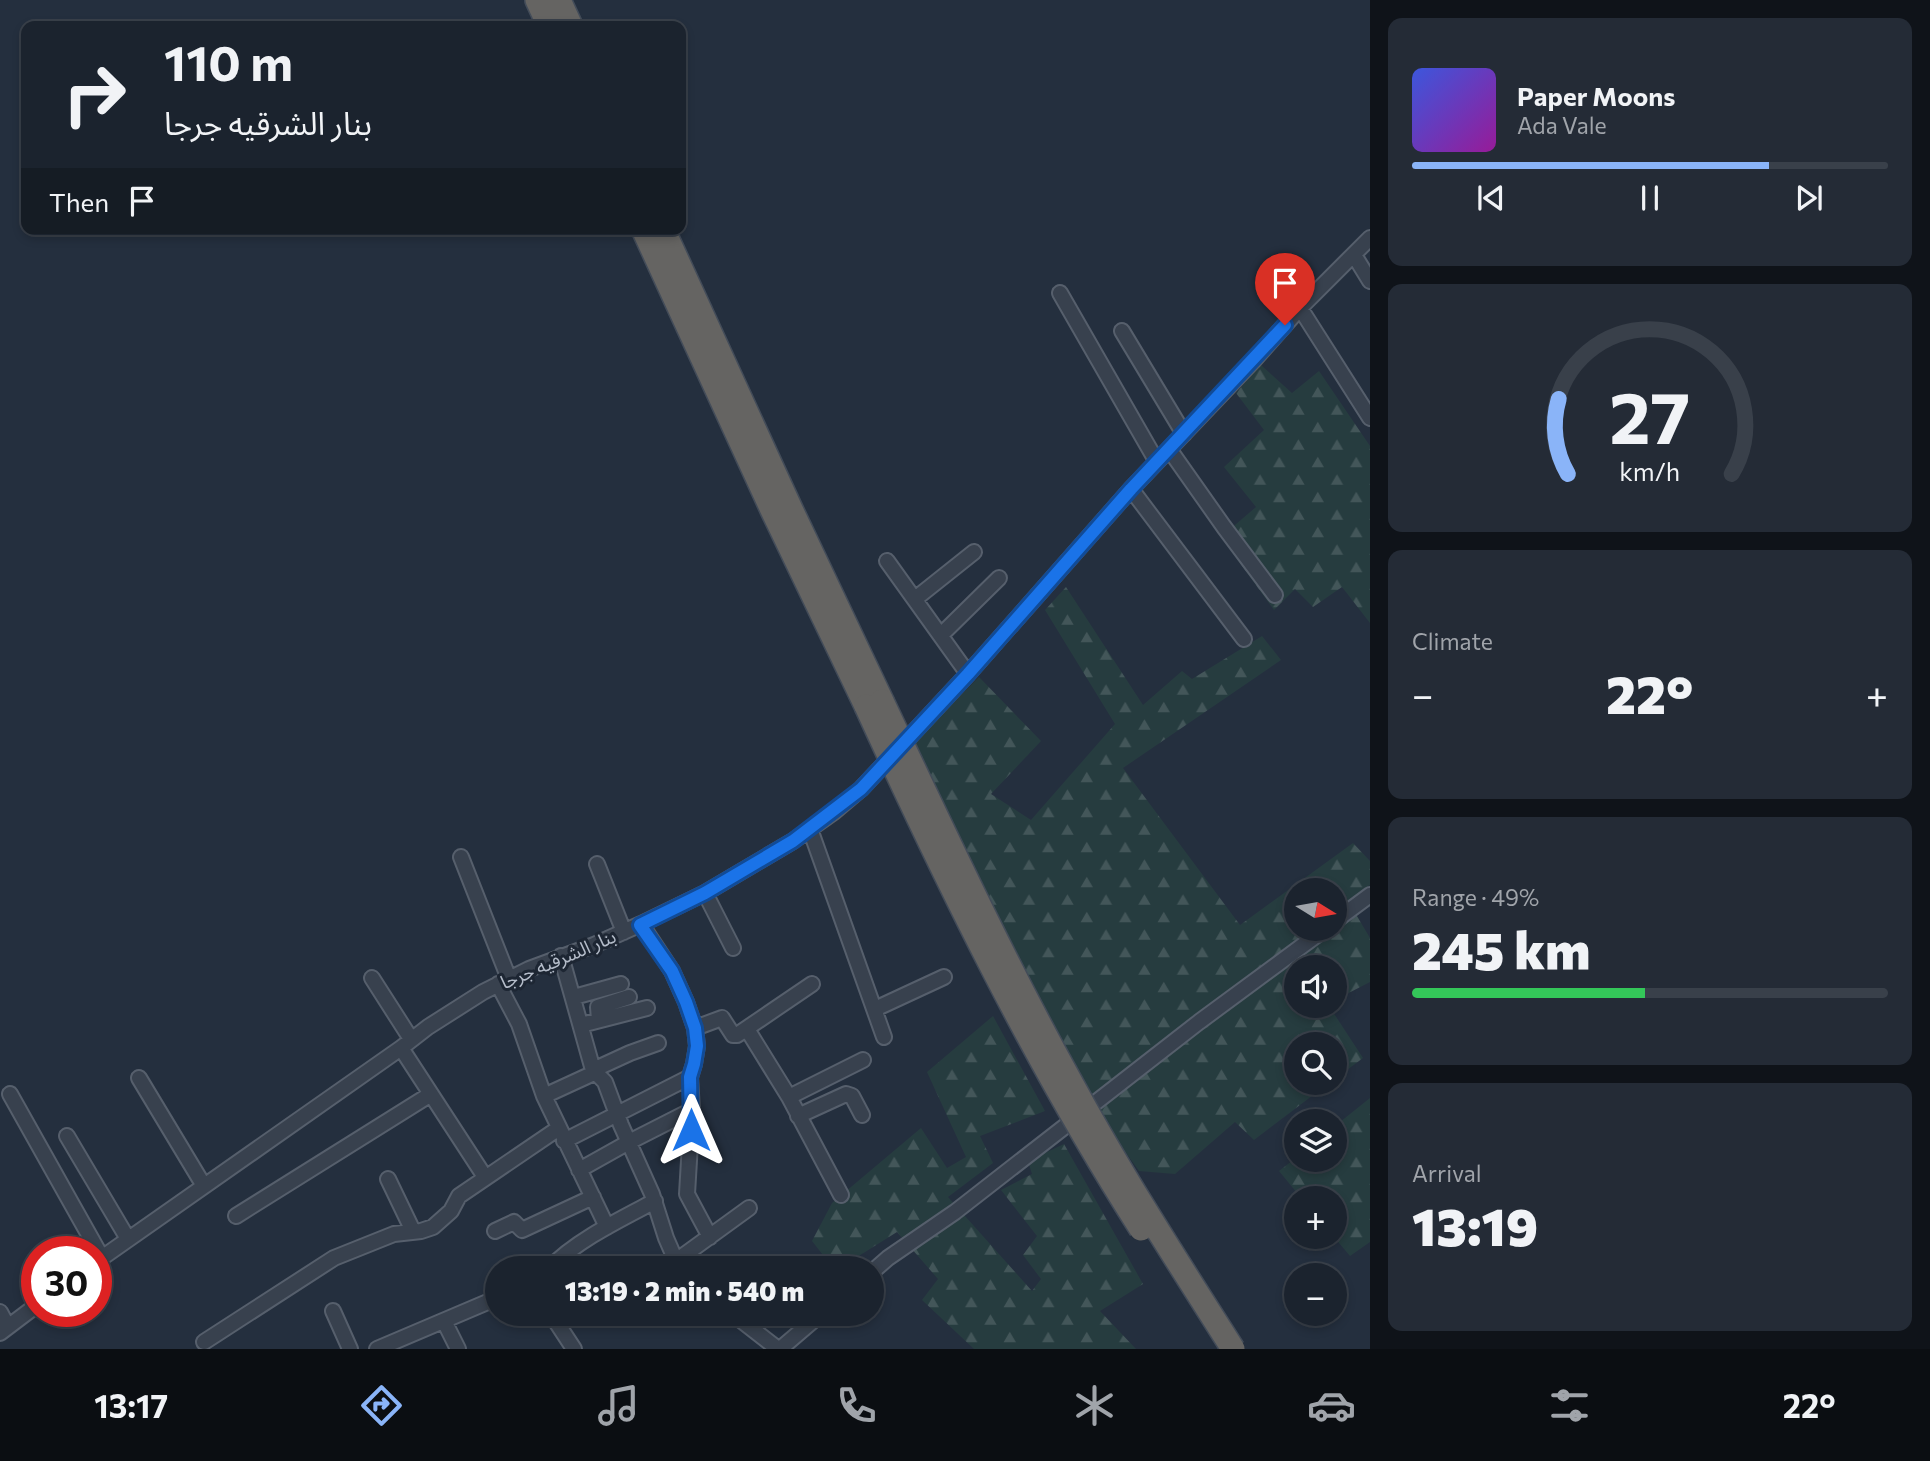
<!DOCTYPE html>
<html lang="en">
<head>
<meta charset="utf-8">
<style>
  :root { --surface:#1b232e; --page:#242b36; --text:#f1f3f6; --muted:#a0a4aa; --line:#39404a; --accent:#8ab4f8 }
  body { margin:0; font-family:Commissioner,"Noto Sans Arabic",sans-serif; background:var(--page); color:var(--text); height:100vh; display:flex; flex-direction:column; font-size:26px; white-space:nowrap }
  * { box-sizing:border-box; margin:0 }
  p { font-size:23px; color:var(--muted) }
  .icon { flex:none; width:38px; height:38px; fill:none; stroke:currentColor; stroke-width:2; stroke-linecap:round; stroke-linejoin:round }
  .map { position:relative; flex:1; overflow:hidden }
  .sheet { display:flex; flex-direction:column; gap:18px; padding:18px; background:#0f1319; width:560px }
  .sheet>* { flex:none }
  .top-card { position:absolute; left:21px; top:21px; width:665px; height:214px; border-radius:14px; box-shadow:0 4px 10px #0003,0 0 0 2px var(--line); background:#1b232e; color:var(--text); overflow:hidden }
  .needle { width:46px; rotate:101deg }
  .fabs { position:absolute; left:1284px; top:878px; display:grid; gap:14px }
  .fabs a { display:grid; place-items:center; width:63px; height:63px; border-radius:50%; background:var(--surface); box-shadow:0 4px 10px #0003,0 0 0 2px var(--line); font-size:35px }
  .speed { position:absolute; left:21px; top:1236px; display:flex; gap:14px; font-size:35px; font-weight:700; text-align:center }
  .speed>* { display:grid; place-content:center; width:91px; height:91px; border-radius:50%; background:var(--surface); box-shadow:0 4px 10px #0003,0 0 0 2px var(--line); line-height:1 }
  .speed .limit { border:10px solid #d22; background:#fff; color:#111 }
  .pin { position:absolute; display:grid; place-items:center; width:60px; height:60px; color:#fff; margin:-72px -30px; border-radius:50% 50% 50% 0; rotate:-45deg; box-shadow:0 0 7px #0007 }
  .pin .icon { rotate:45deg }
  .me { position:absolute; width:77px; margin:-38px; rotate:0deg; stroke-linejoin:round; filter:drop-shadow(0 0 5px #0008) }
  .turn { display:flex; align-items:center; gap:24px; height:147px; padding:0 28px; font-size:32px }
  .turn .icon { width:91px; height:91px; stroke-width:2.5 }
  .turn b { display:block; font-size:49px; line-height:60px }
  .then { display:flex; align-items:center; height:66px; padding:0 28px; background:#0003; gap:14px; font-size:26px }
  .big { font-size:52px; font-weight:800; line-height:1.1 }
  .sheet .card { flex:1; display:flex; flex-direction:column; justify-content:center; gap:10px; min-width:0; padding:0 24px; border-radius:14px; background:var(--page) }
  .sheet .dial { align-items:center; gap:0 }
  .dial svg { height:182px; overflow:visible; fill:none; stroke:var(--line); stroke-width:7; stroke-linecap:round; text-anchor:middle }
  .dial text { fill:var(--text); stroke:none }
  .song { display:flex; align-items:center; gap:21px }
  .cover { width:84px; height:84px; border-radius:10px; background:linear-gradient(135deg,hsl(230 70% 55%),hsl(300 70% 35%)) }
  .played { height:7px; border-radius:4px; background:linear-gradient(90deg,var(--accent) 75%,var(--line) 75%) }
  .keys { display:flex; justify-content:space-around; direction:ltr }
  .heat { display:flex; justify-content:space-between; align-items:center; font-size:38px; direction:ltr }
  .charge { height:10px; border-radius:5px; background:linear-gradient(90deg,#34c759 49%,var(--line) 0) }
  .trip { position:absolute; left:485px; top:1256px; width:399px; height:70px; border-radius:35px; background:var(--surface); box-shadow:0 4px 10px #0003,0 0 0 2px var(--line); font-weight:800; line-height:70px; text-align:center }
  .dock { display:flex; height:112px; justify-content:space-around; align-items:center; background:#0b0e12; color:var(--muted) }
  .dock .icon { width:49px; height:49px }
  .dock .current { color:var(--accent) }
  .dock b { font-size:32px; color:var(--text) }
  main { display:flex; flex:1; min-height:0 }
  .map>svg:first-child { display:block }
  .forest { fill:url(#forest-firs); fill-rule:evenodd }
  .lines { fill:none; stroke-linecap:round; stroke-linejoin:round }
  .minor-casing { stroke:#565f6c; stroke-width:18 }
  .trunk-casing { stroke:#434c59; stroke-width:26 }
  .minor { stroke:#38414e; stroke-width:14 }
  .trunk { stroke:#656462; stroke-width:23 }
  .trunk-bridge-casing { stroke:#434c59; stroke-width:26; stroke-linecap:butt }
  .trunk-bridge { stroke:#656462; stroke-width:23 }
  .route-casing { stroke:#114b97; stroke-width:18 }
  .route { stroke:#1a73e8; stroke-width:12 }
  .labels { text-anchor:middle; stroke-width:6; stroke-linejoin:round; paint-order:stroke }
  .street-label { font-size:19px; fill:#b4bcc9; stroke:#1d2633 }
</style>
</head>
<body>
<main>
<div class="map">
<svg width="1370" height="1349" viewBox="0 0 1370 1349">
  <defs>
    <pattern id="forest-firs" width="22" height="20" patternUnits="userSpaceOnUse" patternTransform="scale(1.75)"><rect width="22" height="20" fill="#263c3f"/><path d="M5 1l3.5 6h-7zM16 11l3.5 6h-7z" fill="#435659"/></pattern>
  </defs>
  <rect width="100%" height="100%" fill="#242f3e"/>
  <path class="forest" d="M1261,365l31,28 27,-22 51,75v177l-28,-36 -29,20 -18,-18 -21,21 -53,-73 35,-30 -32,-40 40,-37 -28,-37z
    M1066,587l77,118 39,-34 10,8 70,-43 19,24 -158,108 117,157 113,-82 17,18v24l-22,16 22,37v44l-35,18v-32h-38v38h32l34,52 -28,21v-34h-38v38h32l-75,57 -19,-18 -60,52 -36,-3 -33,-46 -31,-53 -163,-327 67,-68 62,64 -50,53 40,26 84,-96 -70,-114zM1297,891h38v38h-38z
    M993,1016l52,95 -65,25 13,27 -45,34 84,94 9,-12 -18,-24 14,-19 -36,-46 31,-16 -4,-13 36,-17 79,140 -43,27 36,38h-162l-52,-49 16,-21 -41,-47 -59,37h-4l-22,-28 20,-38 89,-75 26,40 19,-11 -39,-85z
    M1370,1098v144l-20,14 -16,-19 1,-38h-33l-23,-28 18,-14v3h38v-34z"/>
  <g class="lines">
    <g class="minor-casing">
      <path id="minor" d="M1354,255l16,26
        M1060,293l97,169
        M1300,308l70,110
        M1122,331l62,103
        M1169,449l55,78 51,68
        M1131,489l113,150
        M887,561l81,113
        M915,599l59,-47
        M941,635l58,-57
        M810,829l74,208
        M461,857l48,122
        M597,864l27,68
        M705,893l28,55
        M1335,921l35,-26
        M641,924l31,47 14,31 9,26 2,18 -3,18 -4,13 2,33 -5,84 23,43
        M561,956l32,114 12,12 16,43 31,69 14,44 10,23 7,8
        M372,978l39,61
        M498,984l21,40 25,72 63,131
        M574,997l47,-13
        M875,1009l69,-32
        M599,1020l-1,-13 31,-10
        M581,1025l66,-17
        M695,1028l27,-10 11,17h4l75,-51
        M747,1029l42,68 52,98
        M401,1048l84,129
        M593,1070l37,-17 28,-10
        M139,1078l65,108
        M10,1094l92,164
        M544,1096l50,-23
        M789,1097l74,-37
        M798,1116l48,-22 6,2 10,19
        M67,1136l61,103
        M564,1141l126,-64
        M579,1170l50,-28 63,-32
        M388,1179l25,52
        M236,1216l195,-122
        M495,1231l19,-9 8,8 71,-33
        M676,1261l73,-53
        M96,1262l305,-214 27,-21 55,-35 46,-23 65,-24 47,-21 64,-31 88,-52 41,-29 27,-23 107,-115 163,-185 123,-129 46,-52 70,-70
        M549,1269c26,-28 72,-50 106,-68
        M872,1272l16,-14 67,-46 244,-190 126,-93
        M333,1311l17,38
        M0,1312l8,15
        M551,1314l23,35
        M733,1314l45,35
        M444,1321l14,28
        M0,1333l37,-28
        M204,1342l130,-84 60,-24 27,-3 12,-4 18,-16 8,-15 100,-68
        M377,1349l120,-51
        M780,1349l41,-35"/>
    </g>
    <g class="trunk-casing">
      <path id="trunk" d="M537,0l12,26
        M559,0l12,26
        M643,229l129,281 94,196
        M663,229l128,280 91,192"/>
    </g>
    <use href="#minor" class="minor"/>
    <use href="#trunk" class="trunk"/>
    <g class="trunk-bridge-casing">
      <path id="trunk-bridge" d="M882,701c62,131 123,263 194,390 48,88 103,173 157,258
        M866,706c82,179 169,357 275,523"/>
    </g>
    <use href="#trunk-bridge" class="trunk-bridge"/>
  </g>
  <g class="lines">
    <g class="route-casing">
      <path id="route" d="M691,1130l-1,-53 4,-13 3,-18 -2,-18 -9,-26 -14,-31 -32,-46 65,-32 88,-52 68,-52 107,-115 163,-185 154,-164"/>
    </g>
    <use href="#route" class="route"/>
  </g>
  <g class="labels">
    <g class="street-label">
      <text transform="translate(558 959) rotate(-23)" y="7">بنار الشرقيه جرجا</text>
    </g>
  </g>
</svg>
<div class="fabs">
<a><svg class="needle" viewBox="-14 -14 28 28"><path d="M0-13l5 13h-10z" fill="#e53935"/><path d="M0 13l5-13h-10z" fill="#a0a4aa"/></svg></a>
<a><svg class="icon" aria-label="sound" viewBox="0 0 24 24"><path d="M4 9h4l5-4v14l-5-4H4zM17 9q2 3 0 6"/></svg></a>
<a><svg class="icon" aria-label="search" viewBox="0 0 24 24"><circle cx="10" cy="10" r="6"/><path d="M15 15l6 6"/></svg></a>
<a><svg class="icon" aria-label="layers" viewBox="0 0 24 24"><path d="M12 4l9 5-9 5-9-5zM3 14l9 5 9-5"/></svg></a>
<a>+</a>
<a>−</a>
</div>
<div class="speed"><div class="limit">30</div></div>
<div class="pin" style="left:1285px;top:325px;background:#d93025"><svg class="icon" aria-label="arrive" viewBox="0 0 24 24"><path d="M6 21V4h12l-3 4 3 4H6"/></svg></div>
<svg class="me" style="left:691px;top:1130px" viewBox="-20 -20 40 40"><path d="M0-17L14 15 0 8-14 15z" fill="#1a73e8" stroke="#fff" stroke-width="4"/></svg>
<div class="trip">13:19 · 2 min · 540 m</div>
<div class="top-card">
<div class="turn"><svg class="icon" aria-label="right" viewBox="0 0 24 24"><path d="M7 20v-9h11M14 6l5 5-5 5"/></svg><div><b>110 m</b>بنار الشرقيه جرجا</div></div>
<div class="then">Then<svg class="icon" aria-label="arrive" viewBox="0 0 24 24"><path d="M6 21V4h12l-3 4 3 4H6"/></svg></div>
</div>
</div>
<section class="sheet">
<div class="card">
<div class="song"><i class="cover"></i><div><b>Paper Moons</b><p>Ada Vale</p></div></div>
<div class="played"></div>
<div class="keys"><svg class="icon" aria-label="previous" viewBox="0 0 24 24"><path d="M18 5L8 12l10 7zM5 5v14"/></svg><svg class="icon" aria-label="pause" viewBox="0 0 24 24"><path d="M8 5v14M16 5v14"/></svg><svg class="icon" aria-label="next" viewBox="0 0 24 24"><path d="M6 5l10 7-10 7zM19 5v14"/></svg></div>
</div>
<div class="card dial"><svg viewBox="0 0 100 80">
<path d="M14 69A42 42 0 1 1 86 69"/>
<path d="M14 69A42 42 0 0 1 10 36" stroke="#8ab4f8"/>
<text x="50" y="56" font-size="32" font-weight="700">27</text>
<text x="50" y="72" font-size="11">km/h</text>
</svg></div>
<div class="card"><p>Climate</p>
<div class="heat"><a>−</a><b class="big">22°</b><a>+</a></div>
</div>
<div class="card"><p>Range · 49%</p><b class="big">245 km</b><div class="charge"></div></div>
<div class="card"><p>Arrival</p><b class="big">13:19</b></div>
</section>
</main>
<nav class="dock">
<b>13:17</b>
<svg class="icon current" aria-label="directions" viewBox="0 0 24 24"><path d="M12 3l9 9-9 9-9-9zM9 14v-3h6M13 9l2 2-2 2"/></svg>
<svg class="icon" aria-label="music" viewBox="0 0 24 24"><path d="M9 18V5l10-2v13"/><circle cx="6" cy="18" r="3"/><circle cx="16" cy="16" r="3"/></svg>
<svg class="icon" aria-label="phone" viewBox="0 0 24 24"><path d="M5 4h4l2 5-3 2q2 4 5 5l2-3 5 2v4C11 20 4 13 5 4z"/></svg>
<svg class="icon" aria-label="climate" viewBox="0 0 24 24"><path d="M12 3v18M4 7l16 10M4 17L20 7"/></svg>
<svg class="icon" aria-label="car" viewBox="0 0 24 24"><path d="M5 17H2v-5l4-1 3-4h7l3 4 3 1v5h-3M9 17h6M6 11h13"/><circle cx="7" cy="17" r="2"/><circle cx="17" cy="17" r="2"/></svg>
<svg class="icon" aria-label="filters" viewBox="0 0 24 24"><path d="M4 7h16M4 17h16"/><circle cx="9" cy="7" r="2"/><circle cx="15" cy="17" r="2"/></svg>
<b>22°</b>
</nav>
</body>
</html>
